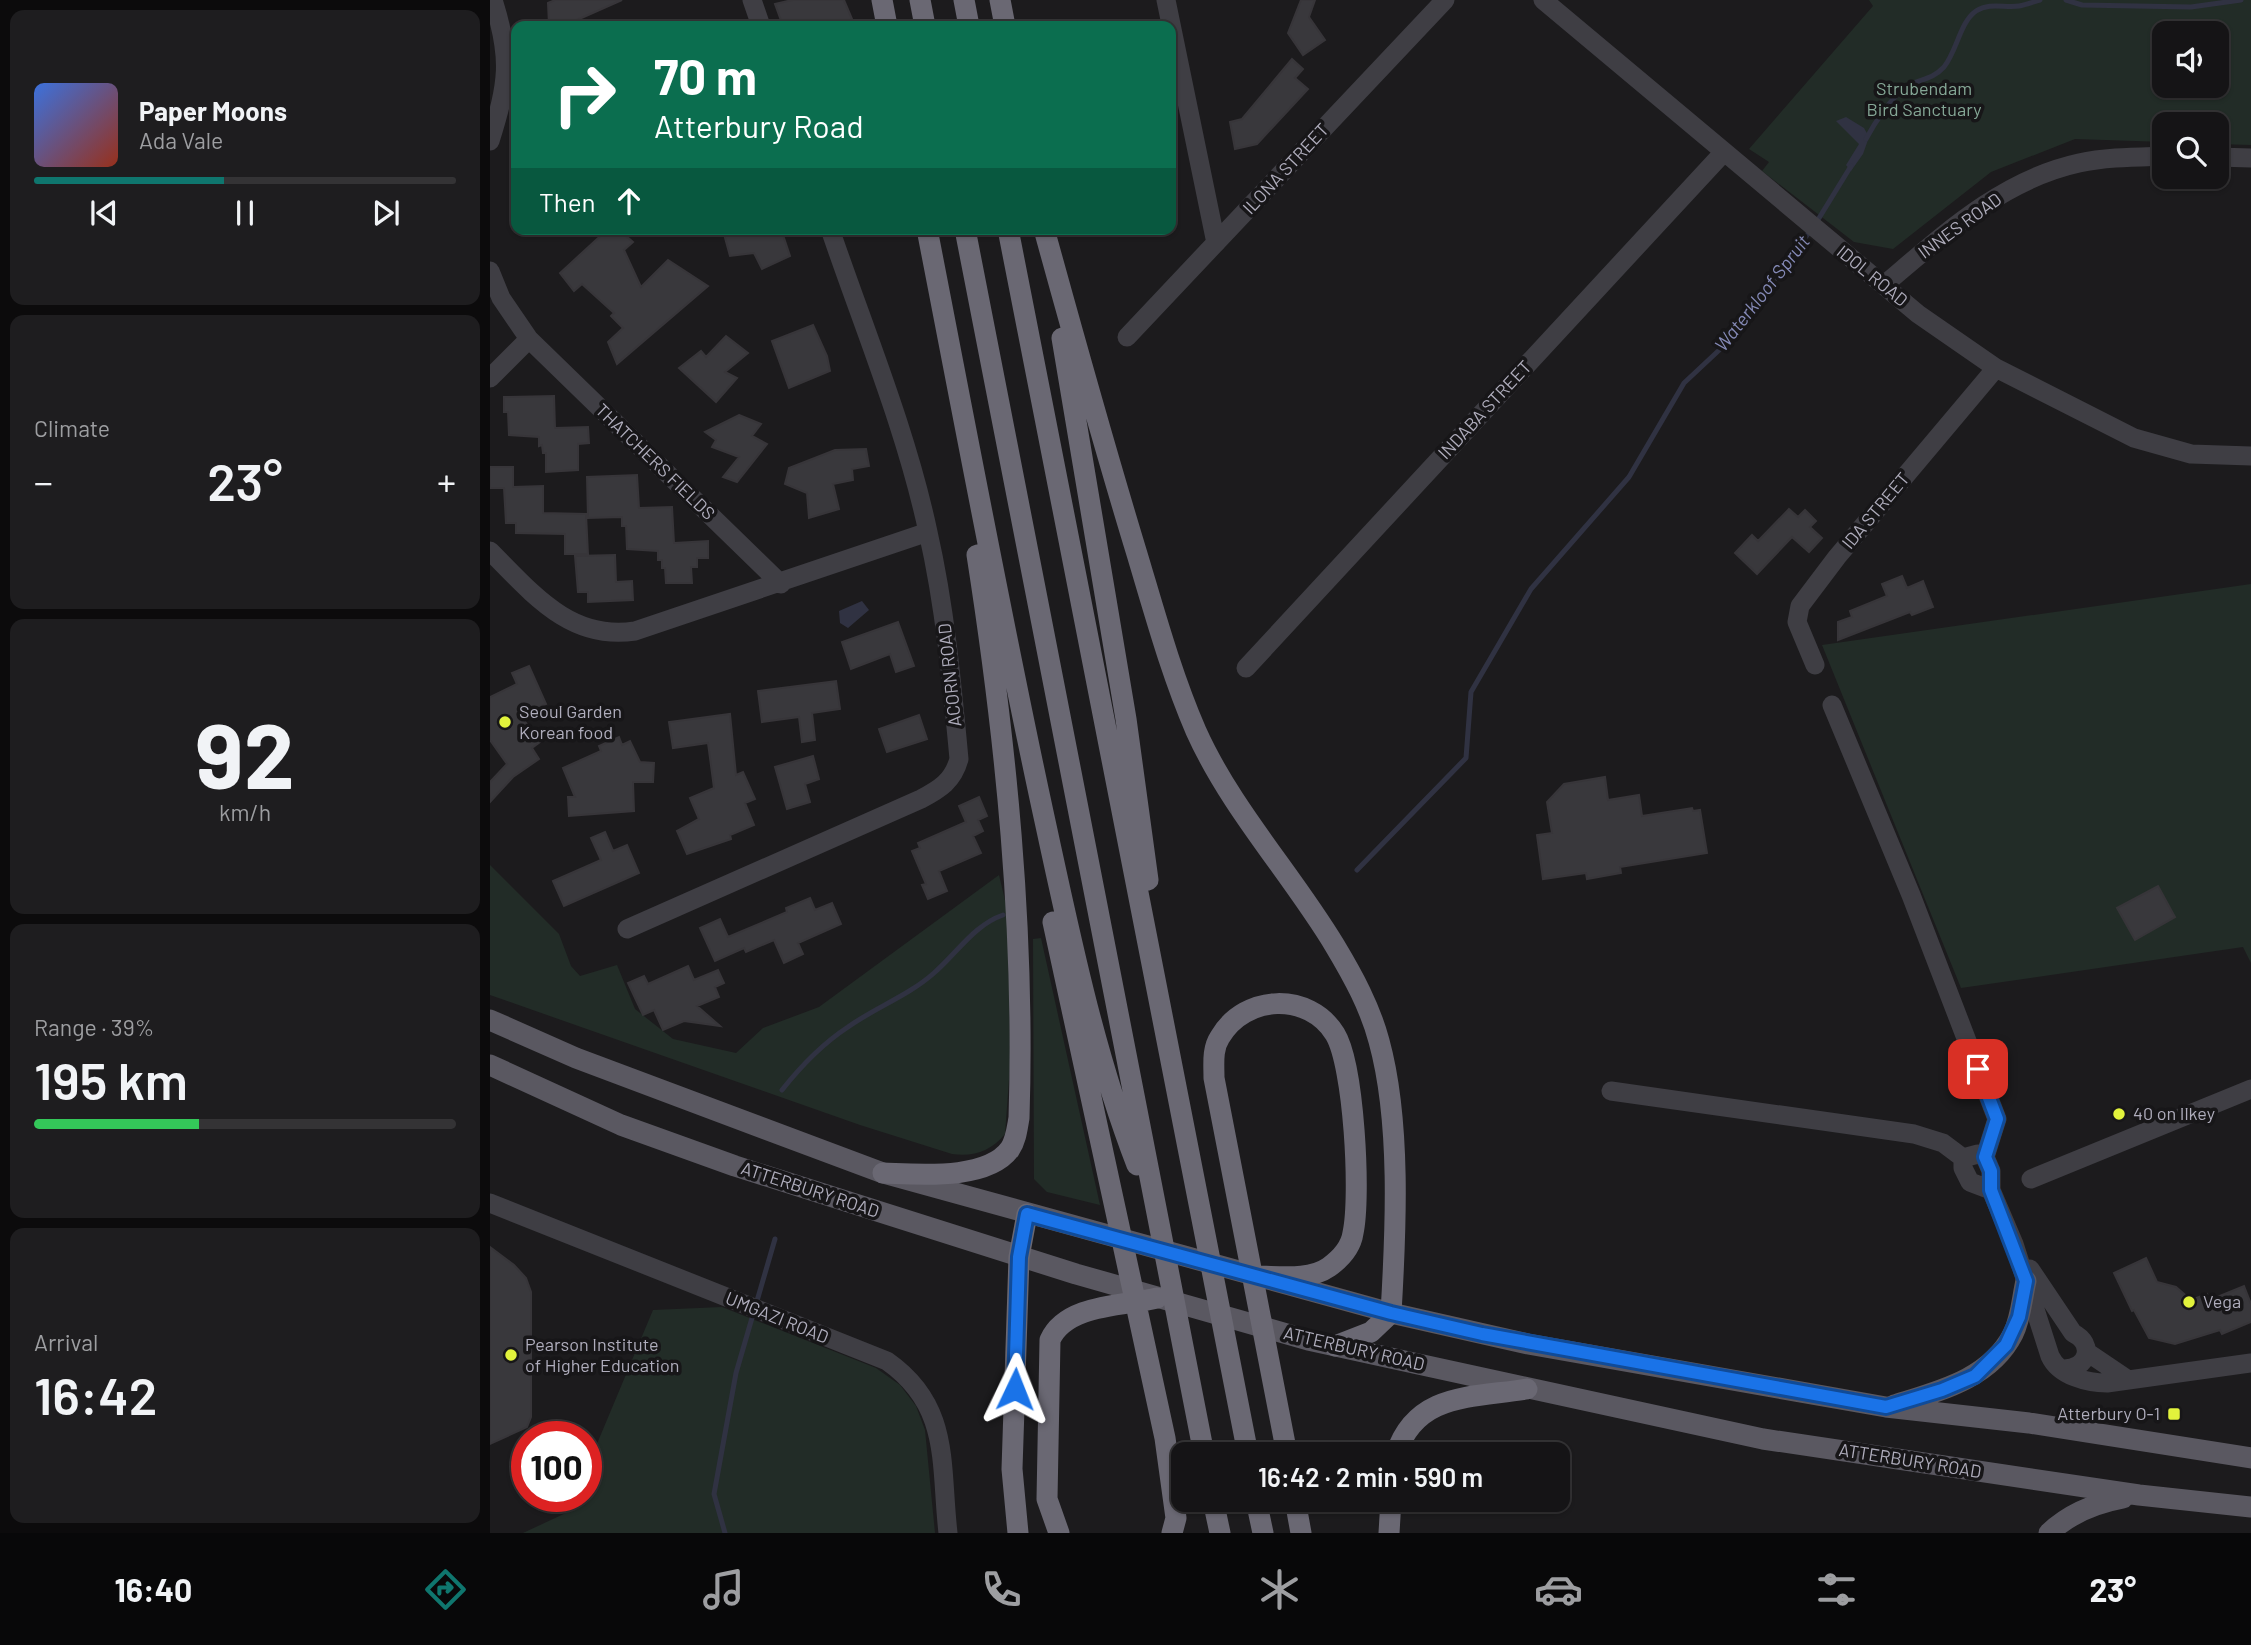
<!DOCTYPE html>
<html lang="en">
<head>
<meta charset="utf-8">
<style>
  :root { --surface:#151416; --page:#1e1d1f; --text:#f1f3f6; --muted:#9d9ea1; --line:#343335; --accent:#0f766e }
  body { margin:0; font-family:Barlow,sans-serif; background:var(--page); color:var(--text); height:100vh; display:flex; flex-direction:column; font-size:26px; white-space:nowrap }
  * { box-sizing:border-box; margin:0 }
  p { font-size:23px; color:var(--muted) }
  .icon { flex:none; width:38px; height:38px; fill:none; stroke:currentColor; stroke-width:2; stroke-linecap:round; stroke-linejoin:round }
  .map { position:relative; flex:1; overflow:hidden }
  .sheet { display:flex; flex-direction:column; gap:10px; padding:10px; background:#0c0b0c; width:490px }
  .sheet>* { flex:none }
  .guide { position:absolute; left:21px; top:21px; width:665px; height:214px; border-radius:14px; box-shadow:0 2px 5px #0004,0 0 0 2px var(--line); background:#0b6e4f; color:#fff; overflow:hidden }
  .tools { position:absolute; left:1662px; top:21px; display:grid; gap:14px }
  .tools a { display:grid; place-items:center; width:77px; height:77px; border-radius:14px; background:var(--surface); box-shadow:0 2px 5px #0004,0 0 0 2px var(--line); font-size:35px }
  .speed { position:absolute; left:21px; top:1421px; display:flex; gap:14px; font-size:35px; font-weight:700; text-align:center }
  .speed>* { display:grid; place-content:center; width:91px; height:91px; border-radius:50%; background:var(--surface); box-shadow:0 2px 5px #0004,0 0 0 2px var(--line); line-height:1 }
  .speed .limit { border:10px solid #d22; background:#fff; color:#111 }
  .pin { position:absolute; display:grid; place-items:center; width:60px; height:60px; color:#fff; margin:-30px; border-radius:14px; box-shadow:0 4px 10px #0006 }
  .me { position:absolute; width:77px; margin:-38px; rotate:2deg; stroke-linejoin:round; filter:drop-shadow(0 0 5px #0008) }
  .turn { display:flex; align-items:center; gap:24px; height:147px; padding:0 28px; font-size:32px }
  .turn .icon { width:91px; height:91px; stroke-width:2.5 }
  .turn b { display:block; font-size:49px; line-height:60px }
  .then { display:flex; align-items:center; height:66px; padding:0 28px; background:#0003; gap:14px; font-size:26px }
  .big { font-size:52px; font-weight:600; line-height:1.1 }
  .sheet .widget { flex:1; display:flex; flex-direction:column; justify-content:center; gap:10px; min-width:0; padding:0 24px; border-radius:14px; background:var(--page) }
  .sheet .dial { align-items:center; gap:0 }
  .dial b { font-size:91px; line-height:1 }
  .song { display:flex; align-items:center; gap:21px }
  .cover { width:84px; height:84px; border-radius:10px; background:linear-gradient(135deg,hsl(220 70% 55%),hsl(10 70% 35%)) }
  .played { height:7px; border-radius:4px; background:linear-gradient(90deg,var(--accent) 45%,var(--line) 45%) }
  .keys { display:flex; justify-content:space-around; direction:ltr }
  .heat { display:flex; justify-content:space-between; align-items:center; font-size:38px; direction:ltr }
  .charge { height:10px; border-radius:5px; background:linear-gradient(90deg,#34c759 39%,var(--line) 0) }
  .trip { position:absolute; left:681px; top:1442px; width:399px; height:70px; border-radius:14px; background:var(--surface); box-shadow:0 2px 5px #0004,0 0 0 2px var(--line); font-weight:600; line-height:70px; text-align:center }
  .dock { display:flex; height:112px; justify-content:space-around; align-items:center; background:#080809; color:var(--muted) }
  .dock .icon { width:49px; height:49px }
  .dock .on { color:var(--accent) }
  .dock b { font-size:32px; color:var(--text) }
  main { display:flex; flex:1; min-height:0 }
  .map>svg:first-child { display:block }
  .green { fill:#222c27; fill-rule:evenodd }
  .water { fill:#303242 }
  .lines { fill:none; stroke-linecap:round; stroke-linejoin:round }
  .stream { stroke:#303242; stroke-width:5 }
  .building { fill:#39383c; stroke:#373539; stroke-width:2 }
  .minor { stroke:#3f3e44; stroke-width:19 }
  .major { stroke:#5a5861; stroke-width:21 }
  .highway { stroke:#6a6873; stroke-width:21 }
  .route-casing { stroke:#114b97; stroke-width:18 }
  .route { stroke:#1a73e8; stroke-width:12 }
  .poi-dot { fill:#e2f33c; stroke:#171618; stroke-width:2.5 }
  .labels { text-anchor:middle; stroke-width:7; stroke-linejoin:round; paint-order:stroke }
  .park-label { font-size:18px; fill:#85a796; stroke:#171618 }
  .street-label { font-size:18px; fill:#afadbc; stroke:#171618 }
  .poi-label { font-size:18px; fill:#afadbc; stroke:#171618; text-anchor:start }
  .water-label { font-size:19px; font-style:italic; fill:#858ab7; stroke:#171618 }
</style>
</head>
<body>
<main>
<section class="sheet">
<div class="widget">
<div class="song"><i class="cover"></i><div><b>Paper Moons</b><p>Ada Vale</p></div></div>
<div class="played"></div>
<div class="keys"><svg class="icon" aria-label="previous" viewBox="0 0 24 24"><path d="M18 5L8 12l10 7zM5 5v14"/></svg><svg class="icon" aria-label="pause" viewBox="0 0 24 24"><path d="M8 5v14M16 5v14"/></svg><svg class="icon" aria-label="next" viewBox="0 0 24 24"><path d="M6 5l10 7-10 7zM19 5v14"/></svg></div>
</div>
<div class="widget"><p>Climate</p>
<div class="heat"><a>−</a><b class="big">23°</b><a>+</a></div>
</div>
<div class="widget dial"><b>92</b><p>km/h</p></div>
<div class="widget"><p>Range · 39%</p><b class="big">195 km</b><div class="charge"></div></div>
<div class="widget"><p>Arrival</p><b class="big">16:42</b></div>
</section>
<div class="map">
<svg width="1761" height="1533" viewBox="0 0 1761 1533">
  <rect width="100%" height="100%" fill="#1c1b1d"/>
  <path class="green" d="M1379,0h382v145l-34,-1v-20h-52v18l-90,-3 -84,33 -98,77 -39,-7 -92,-71 7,-9 -20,-13 124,-143zM1675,33h52v53h-52z
    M1761,584v379l-8,-16 -282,41 -139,-343z
    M0,865l69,69 12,32 9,10 37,-11 18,44 38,30 63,14 27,-25 56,-21 180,-132 10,42 1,149 -5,68c-14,17 -31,23 -53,20l-92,-29 -370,-130z
    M551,938l59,267 -53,-13 -13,-13 -1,-240z
    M232,1307l154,61 24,17 16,21 9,24 10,103h-412l45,-21 7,-16h11v-26l67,-160z"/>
  <path class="water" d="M1356,117l18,11 5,9 -6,17 -12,17 -5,-6 13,-21 -23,-23z
    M372,601l7,9 -21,18 -8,-5 -1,-12z"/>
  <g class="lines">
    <path class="stream" d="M1576,0l16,5 109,2 50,-7
      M1376,139c9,-17 25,-41 40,-52 13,-8 26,-7 38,-20 13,-16 16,-45 32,-56 14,-9 28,-3 43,-5 7,-1 14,-4 21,-6
      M1326,223l35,-57
      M867,870l109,-112 5,-66 60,-103 98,-112 55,-94 47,-44 79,-108
      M292,1090c19,-24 40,-46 66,-63 28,-20 60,-31 86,-54 23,-20 40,-48 69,-58
      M235,1533l-11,-39 22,-121 39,-134"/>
  </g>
  <path class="building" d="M65,0h67l-45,20 -28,5 -1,-22z
    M302,0h52l11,26h-72l-8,-22z
    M811,0h14l-6,17 16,23 -22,15 -15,-22z
    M802,59l11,10 -8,9 13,11 -51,55 -22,5 -5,-27 12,-3z
    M118,229h10l15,13 -9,8 17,37 27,-27 40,26 -91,78 -9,-22 15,-14 -12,-12 3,-3 -32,-29 -8,7 -14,-18z
    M245,229h46l9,27 -28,13 -8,-16 -24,3 -6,-22z
    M323,325l14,31 3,15 -41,17 -17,-47z
    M236,336l22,17 -23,19 12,6 -21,24 -37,-34 22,-17 5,6z
    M64,396l1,32 33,-1 1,16 -11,1v26l-32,2v-19h-3l-1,-8 -3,1v-9l-30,-2 -1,-23h-4v-15z
    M249,415l22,9 -9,12 15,8 -30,38 -14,-5 16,-20 -27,-10 4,-7 -11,-8z
    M376,449l3,17 -17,3 1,11 -20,4 6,25 -30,9 -2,-25 -22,-9 4,-16 46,-18z
    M0,467h23v20l30,-1v27l43,1 2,40h-23v-20l-49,-1v-10h-10l-2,-35h-14z
    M147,475l2,33 33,-1 2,36 34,-2v17h-11v9h-6l1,16h-26l-1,-15h-3v-8h-4v-9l-31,-2 -1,-23h-4v-9l-34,1 -1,-41z
    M1299,509l9,8 7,-7 11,11 -6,6 12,11 -13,14 -17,-15 -35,37 -22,-21 17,-18 6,6z
    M125,555l1,27 16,-1 1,19 -45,2v-10h-10l-3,-36z
    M1412,576l5,12 16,-7 10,26 -21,8 -2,-3 -72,28v-18l14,-5 -2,-6 37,-15 -5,-12z
    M408,622l16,44 -18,6 -6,-18 -39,15 -9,-27z
    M39,666l17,38 -25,12 19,26 -8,6 7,11 -26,18 -23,25v-20l17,-18 -17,-24v-43l27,-13 -5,-11z
    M346,681l4,28 -28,4 3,27 -13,2 -3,-25 -37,5 -4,-31z
    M240,714l6,61 7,-3 12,27 -10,4 9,22 -24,10 1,4 -44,15 -10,-23 22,-12 -9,-21 24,-10 -6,-45 -35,5 -4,-26z
    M429,715l8,24 -40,13 -8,-23z
    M129,737l3,8 8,-4 10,21 14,1 -1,19h-20l1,29 -65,5 -1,-19h7l-12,-29 38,-17 -2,-5z
    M323,756l6,23 -14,5 5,18 -23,7 -12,-42z
    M1115,777l3,23 31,-5 3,21 50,-8 1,3 7,-1 7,43 -87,14 1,6 -34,6 -1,-6 -43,6 -6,-44 15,-2 -5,-31 17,-18z
    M489,797l8,19 -9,4 5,11 -10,5 8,17 -42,18 8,20 -19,8 -6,-14 4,-1 -14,-33 8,-3 -2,-5 48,-21 -7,-16z
    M115,832l8,19 14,-6 12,28 -75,33 -11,-25 48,-21 -10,-22z
    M1668,886l17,31 -40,23 -18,-32z
    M320,898l5,12 17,-7 9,21 -43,19 5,11 -19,9 -10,-23 -28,12 -2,-4 -29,13 -15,-33 20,-9 8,18 59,-25 -1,-4z
    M198,966l6,14 24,-10 6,13 -9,4 4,10 -22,9 23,20 -36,-5 -21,9 -9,-20 -11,5 -15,-32 16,-7 4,8z
    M0,1247l24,18 12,13 5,14v125l-4,10 -37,17z
    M1656,1258l11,24 19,5 15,13 16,-6 3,6 34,-14 7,18v18l-29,12 -2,-4 -45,14 -26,-6 -15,-28 -2,1 -18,-38z"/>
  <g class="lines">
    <path class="minor" d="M262,0l9,26
      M676,0l50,243
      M1053,0l375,314 78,54 138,70 57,16 60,2
      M0,141c18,-58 22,-82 3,-141
      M1727,157l34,1
      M0,271l11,27 28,41 252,245
      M1394,285c58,-49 117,-105 195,-122 28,-6 57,-6 86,-7
      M637,337l318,-337
      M0,378l39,-39
      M0,551c42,42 80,90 145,80l293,-99
      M1325,665l-18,-43 3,-16 37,-49 159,-189
      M756,668l478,-516
      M1342,705l79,190 86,224 -12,38
      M137,929l294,-130c19,-10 32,-18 38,-40 -7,-76 -14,-152 -31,-227 -22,-103 -64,-203 -98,-303
      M1121,1091l303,43 29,9 20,15
      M1541,1179l220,-90
      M1501,1190l-21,-8 -7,-14v-10l15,-4 7,3 6,14v19l23,54 36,112c9,20 38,27 57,27l144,-20
      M0,1203l397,158c64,45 53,102 61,172
      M1540,1269l43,64c22,11 15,36 -9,36
      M1597,1352l40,27"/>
    <path class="major" d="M0,1020l86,38 307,115 508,140 137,31 358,63 143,16 222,35
      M0,1065l131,60 114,41 341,108 232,66 455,99 376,56 112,12
      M1404,1405c45,-14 96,-26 119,-71 8,-16 9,-36 13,-53
      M1559,1533c20,-19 47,-30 74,-35"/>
    <path class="highway" d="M392,0l5,26
      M430,0l5,26
      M474,0l5,26
      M510,0l5,26
      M437,229c38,195 74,389 116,583 26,119 50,239 94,353
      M475,229l239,1225
      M518,229l240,1225
      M554,229c30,109 60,217 93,325 18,60 34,119 59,177 35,78 95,142 139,215 18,30 35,61 44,95 22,80 17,188 12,272l-20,19 -36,14
      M572,338l64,381 22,161
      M563,922l112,516 11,80 -4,15
      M393,1173c34,1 104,8 127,-24 6,-9 7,-20 9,-31 6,-189 -13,-377 -42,-563
      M766,1276c23,0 53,5 73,-9 11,-8 22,-20 24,-34 8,-37 1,-168 -18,-199 -26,-42 -90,-40 -115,3 -8,12 -6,27 -6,41l73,376
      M906,1454c20,-62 77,-56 131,-65
      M723,1500l7,33
      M766,1500l7,33
      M805,1500l6,33
      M528,1533l-6,-64 7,-212 8,-43
      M569,1533l-12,-34 3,-159c16,-36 73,-34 107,-42
      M899,1533l2,-33"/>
  </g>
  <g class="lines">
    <g class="route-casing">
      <path id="route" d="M525,1389l4,-132 8,-43 364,99 91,21 404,73 56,-17 33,-14 31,-31 13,-28 7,-36 -35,-91v-19l-6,-14 12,-38 -19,-50"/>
    </g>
    <use href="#route" class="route"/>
  </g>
  <g class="poi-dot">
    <circle cx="15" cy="722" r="7"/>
    <circle cx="1629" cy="1114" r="7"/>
    <circle cx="1699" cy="1302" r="7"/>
    <circle cx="21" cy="1355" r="7"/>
    <rect x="1677" y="1407" width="14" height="14" rx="3.5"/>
  </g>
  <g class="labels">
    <g class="park-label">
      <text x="1434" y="95">Strubendam<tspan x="1434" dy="21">Bird Sanctuary</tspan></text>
    </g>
    <g class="street-label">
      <text transform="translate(796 169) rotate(-47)" y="6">ILONA STREET</text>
      <text transform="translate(1470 226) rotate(-36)" y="6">INNES ROAD</text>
      <text transform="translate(1382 276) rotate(39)" y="6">IDOL ROAD</text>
      <text transform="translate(995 410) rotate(-47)" y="6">INDABA STREET</text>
      <text transform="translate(165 462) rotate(44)" y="6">THATCHERS FIELDS</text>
      <text transform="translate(1386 511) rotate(-50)" y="6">IDA STREET</text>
      <text transform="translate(460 675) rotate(-96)" y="6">ACORN ROAD</text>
      <text transform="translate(320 1190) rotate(18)" y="6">ATTERBURY ROAD</text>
      <text transform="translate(287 1318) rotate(22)" y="6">UMGAZI ROAD</text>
      <text transform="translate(864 1349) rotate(13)" y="6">ATTERBURY ROAD</text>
      <text transform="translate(1420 1461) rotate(9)" y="6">ATTERBURY ROAD</text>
    </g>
    <g class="poi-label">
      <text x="29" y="718">Seoul Garden<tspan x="29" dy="21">Korean food</tspan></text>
      <text x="1643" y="1120">40 on Ilkey</text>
      <text x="1713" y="1308">Vega</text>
      <text x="35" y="1351">Pearson Institute<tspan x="35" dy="21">of Higher Education</tspan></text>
      <text x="1670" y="1420" text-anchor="end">Atterbury O-1</text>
    </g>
    <g class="water-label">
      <text transform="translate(1272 293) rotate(-52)" y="7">Waterkloof Spruit</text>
    </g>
  </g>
</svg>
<div class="tools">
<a><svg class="icon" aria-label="sound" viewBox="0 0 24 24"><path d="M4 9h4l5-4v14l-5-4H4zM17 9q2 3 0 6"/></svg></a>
<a><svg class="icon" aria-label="search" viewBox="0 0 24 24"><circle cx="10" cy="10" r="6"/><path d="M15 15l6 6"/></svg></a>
</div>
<div class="speed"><div class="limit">100</div></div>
<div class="pin" style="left:1488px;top:1069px;background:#d93025"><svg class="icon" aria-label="arrive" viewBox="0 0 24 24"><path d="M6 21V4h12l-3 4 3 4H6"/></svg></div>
<svg class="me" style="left:525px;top:1389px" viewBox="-20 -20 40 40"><path d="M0-17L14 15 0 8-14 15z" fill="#1a73e8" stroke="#fff" stroke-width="4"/></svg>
<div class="trip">16:42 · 2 min · 590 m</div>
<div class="guide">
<div class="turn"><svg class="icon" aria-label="right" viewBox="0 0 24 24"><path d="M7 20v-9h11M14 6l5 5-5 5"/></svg><div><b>70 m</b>Atterbury Road</div></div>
<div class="then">Then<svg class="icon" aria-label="ahead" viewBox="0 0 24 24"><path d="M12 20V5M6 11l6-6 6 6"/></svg></div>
</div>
</div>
</main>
<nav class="dock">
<b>16:40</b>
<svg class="icon on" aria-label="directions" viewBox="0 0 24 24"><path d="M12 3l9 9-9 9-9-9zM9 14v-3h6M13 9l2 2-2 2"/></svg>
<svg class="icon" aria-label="music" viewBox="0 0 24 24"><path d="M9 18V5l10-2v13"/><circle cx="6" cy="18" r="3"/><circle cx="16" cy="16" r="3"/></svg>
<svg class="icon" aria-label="phone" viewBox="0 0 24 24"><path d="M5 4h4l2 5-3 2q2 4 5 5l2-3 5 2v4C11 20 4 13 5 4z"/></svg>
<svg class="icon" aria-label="climate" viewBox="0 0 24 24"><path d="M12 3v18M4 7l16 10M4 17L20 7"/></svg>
<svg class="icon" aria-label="car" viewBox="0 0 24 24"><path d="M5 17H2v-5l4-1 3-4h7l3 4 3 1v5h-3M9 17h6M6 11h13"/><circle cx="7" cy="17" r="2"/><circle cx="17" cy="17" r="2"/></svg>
<svg class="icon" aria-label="filters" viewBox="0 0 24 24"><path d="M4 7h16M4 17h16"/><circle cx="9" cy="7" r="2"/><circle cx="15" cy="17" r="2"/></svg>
<b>23°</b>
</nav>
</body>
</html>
